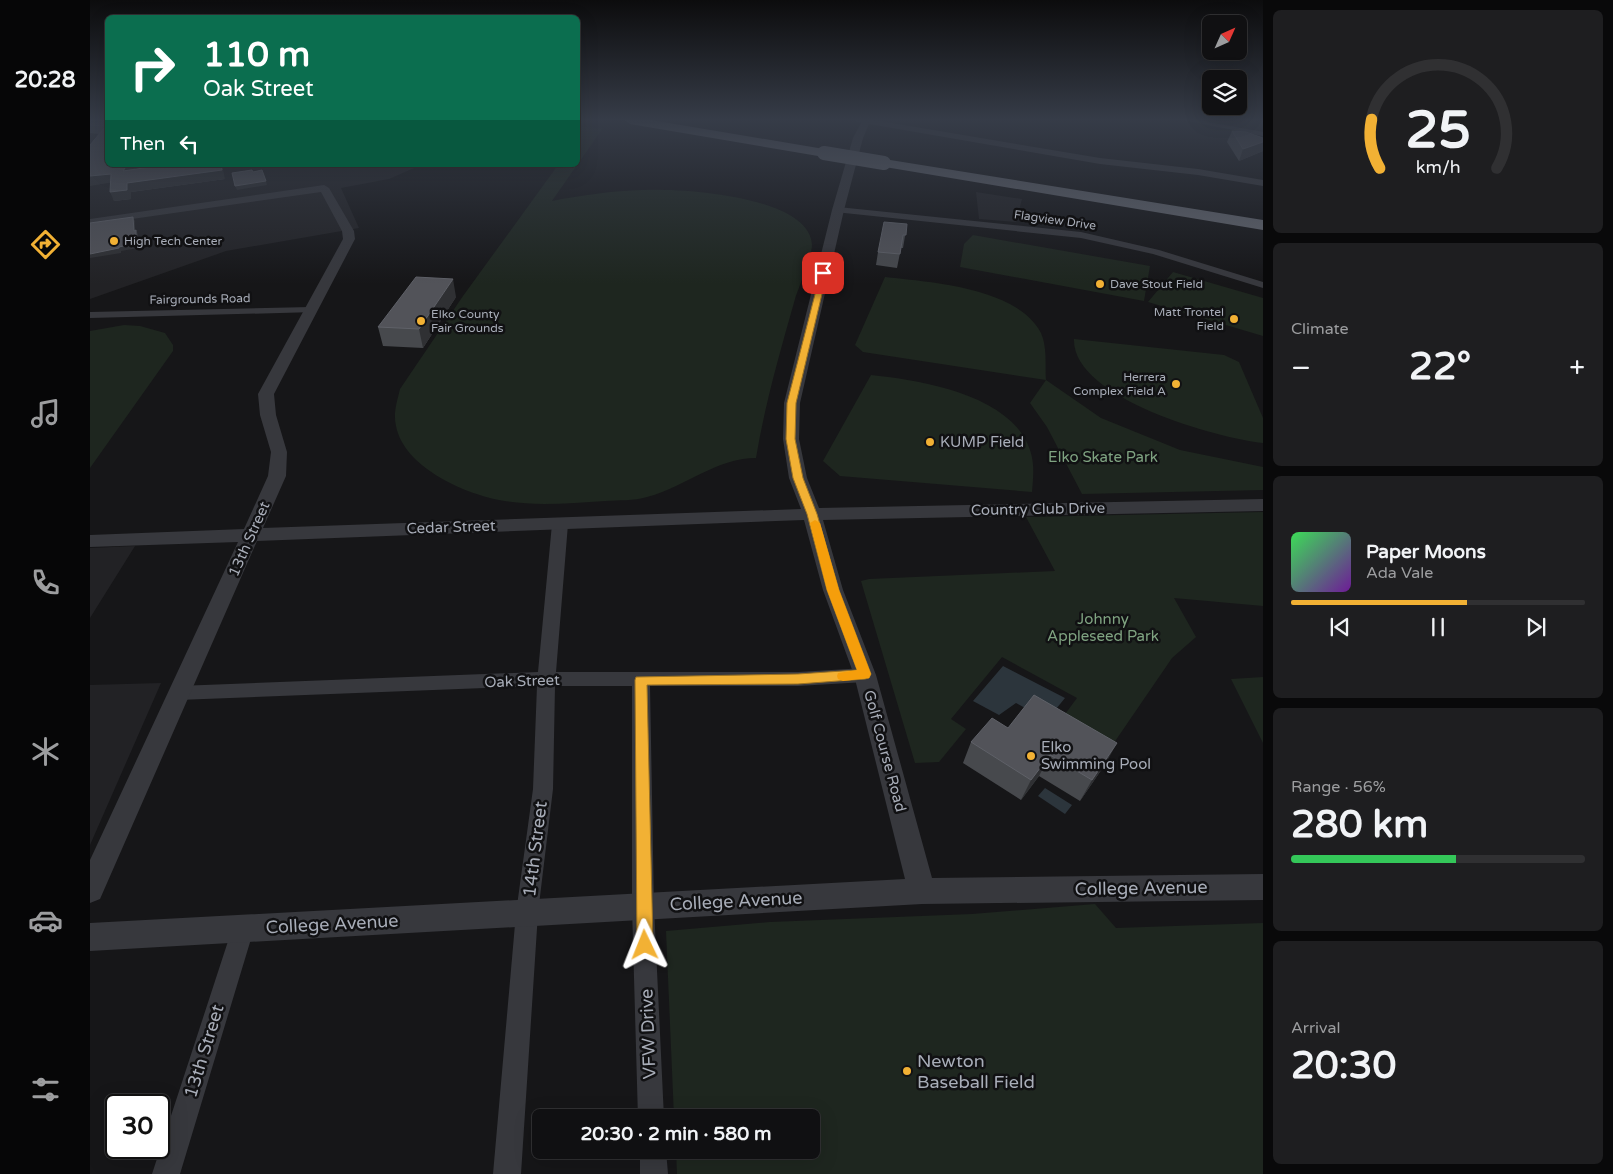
<!DOCTYPE html>
<html lang="en">
<head>
<meta charset="utf-8">
<style>
  :root { --surface:#101012; --page:#1e1e20; --text:#f1f3f6; --muted:#9c9d9f; --line:#303032; --accent:#f2b134 }
  body { margin:0; font-family:"Varela Round",sans-serif; background:var(--page); color:var(--text); height:100vh; display:flex; flex-direction:column; font-size:19px; white-space:nowrap }
  * { box-sizing:border-box; margin:0 }
  p { font-size:16px; color:var(--muted) }
  .icon { flex:none; width:28px; height:28px; fill:none; stroke:currentColor; stroke-width:2; stroke-linecap:round; stroke-linejoin:round }
  .map { position:relative; flex:1; overflow:hidden }
  .details { display:flex; flex-direction:column; gap:10px; padding:10px; background:#09090a; width:350px }
  .details>* { flex:none }
  .top-card { position:absolute; left:15px; top:15px; width:475px; height:152px; border-radius:8px; box-shadow:0 5px 20px #0002,0 0 0 1px var(--line); background:#0b6e4f; color:#fff; overflow:hidden }
  .needle { width:32px; rotate:45deg }
  .buttons { position:absolute; left:1112px; top:15px; display:grid; gap:10px }
  .buttons a { display:grid; place-items:center; width:45px; height:45px; border-radius:8px; background:var(--surface); box-shadow:0 5px 20px #0002,0 0 0 1px var(--line); font-size:25px }
  .speed { position:absolute; left:15px; top:1094px; display:flex; gap:10px; font-size:25px; font-weight:700; text-align:center }
  .speed>* { display:grid; place-content:center; width:65px; height:65px; border-radius:50%; background:var(--surface); box-shadow:0 5px 20px #0002,0 0 0 1px var(--line); line-height:1 }
  .speed .limit { border:2px solid #111; border-radius:8px; background:#fff; color:#111 }
  .pin { position:absolute; display:grid; place-items:center; width:42px; height:42px; color:#fff; margin:-21px; border-radius:10px; box-shadow:0 2px 8px #0006 }
  .me { position:absolute; width:55px; margin:-28px; rotate:358deg; stroke-linejoin:round; filter:drop-shadow(0 0 4px #0008) }
  .turn { display:flex; align-items:center; gap:18px; height:105px; padding:0 15px; font-size:22px }
  .turn .icon { width:65px; height:65px; stroke-width:2.5 }
  .turn b { display:block; font-size:35px; line-height:42px }
  .then { display:flex; align-items:center; height:48px; padding:0 15px; background:#0003; gap:10px; font-size:19px }
  .big { font-size:38px; font-weight:800; line-height:1.1 }
  .details .tile { flex:1; display:flex; flex-direction:column; justify-content:center; gap:8px; min-width:0; padding:0 18px; border-radius:8px; background:var(--page) }
  .details .dial { align-items:center; gap:0 }
  .dial svg { height:130px; overflow:visible; fill:none; stroke:var(--line); stroke-width:7; stroke-linecap:round; text-anchor:middle }
  .dial text { fill:var(--text); stroke:none }
  .song { display:flex; align-items:center; gap:15px }
  .cover { width:60px; height:60px; border-radius:8px; background:linear-gradient(135deg,hsl(130 70% 55%),hsl(280 70% 35%)) }
  .played { height:5px; border-radius:2px; background:linear-gradient(90deg,var(--accent) 60%,var(--line) 60%) }
  .keys { display:flex; justify-content:space-around; direction:ltr }
  .heat { display:flex; justify-content:space-between; align-items:center; font-size:28px; direction:ltr }
  .charge { height:8px; border-radius:4px; background:linear-gradient(90deg,#34c759 56%,var(--line) 0) }
  .trip { position:absolute; left:442px; top:1109px; width:288px; height:50px; border-radius:8px; background:var(--surface); box-shadow:0 5px 20px #0002,0 0 0 1px var(--line); font-weight:800; line-height:50px; text-align:center }
  main { display:flex; flex:1; min-height:0 }
  .tab-bar { display:flex; flex-direction:column; width:90px; justify-content:space-around; align-items:center; background:#060607; color:var(--muted) }
  .tab-bar .icon { width:35px; height:35px }
  .tab-bar .current { color:var(--accent) }
  .tab-bar b { font-size:22px; color:var(--text) }
  .map>svg:first-child { display:block }
  .built { fill:#222225 }
  .green { fill:#1e261f }
  .water { fill:#2c353c }
  .lines { fill:none; stroke-linecap:round; stroke-linejoin:round }
  .minor { fill:#37383d; fill-rule:evenodd }
  .tertiary { fill:#37383d; fill-rule:evenodd }
  .motorway { fill:#63666e; fill-rule:evenodd }
  .motorway-bridge { stroke:#63666e; stroke-width:14 }
  .wall { fill:#47494d }
  .shaded-wall { fill:#2f3033 }
  .building { fill:#525359; stroke:#5f6168 }
  .route { fill:#f2b134; stroke:#9d7322 }
  .slow { fill:#f59e0b }
  .poi-dot { fill:#f2b134; stroke:#111113; stroke-width:2 }
  .labels { text-anchor:middle; stroke-width:5; stroke-linejoin:round; paint-order:stroke }
  .far-street-label { font-size:12px; fill:#a8adb8; stroke:#111113 }
  .far-poi-label { font-size:12px; fill:#a8adb8; stroke:#111113; text-anchor:start }
  .poi-label { font-size:15px; fill:#a8adb8; stroke:#111113; text-anchor:start }
  .park-label { font-size:15px; fill:#7fa381; stroke:#111113 }
  .street-label { font-size:15px; fill:#a8adb8; stroke:#111113 }
  .near-street-label { font-size:18px; fill:#a8adb8; stroke:#111113 }
  .near-poi-label { font-size:18px; fill:#a8adb8; stroke:#111113; text-anchor:start }
</style>
</head>
<body>
<main>
<nav class="tab-bar">
<b>20:28</b>
<svg class="icon current" aria-label="directions" viewBox="0 0 24 24"><path d="M12 3l9 9-9 9-9-9zM9 14v-3h6M13 9l2 2-2 2"/></svg>
<svg class="icon" aria-label="music" viewBox="0 0 24 24"><path d="M9 18V5l10-2v13"/><circle cx="6" cy="18" r="3"/><circle cx="16" cy="16" r="3"/></svg>
<svg class="icon" aria-label="phone" viewBox="0 0 24 24"><path d="M5 4h4l2 5-3 2q2 4 5 5l2-3 5 2v4C11 20 4 13 5 4z"/></svg>
<svg class="icon" aria-label="climate" viewBox="0 0 24 24"><path d="M12 3v18M4 7l16 10M4 17L20 7"/></svg>
<svg class="icon" aria-label="car" viewBox="0 0 24 24"><path d="M5 17H2v-5l4-1 3-4h7l3 4 3 1v5h-3M9 17h6M6 11h13"/><circle cx="7" cy="17" r="2"/><circle cx="17" cy="17" r="2"/></svg>
<svg class="icon" aria-label="filters" viewBox="0 0 24 24"><path d="M4 7h16M4 17h16"/><circle cx="9" cy="7" r="2"/><circle cx="15" cy="17" r="2"/></svg>
</nav>
<div class="map">
<svg width="1173" height="1174" viewBox="0 0 1173 1174">
  <rect width="100%" height="100%" fill="#161618"/>
  <path class="built" d="M0,120h17l1,45h313l-32,14 -48,9 18,40 -133,23 -136,48z
    M886,192l46,7 -6,23 -37,-3z
    M45,546l-45,72v-70z
    M71,683l-71,162v-160z"/>
  <path class="green" d="M492,127l21,1 -25,36v-29z
    M468,165h19l-25,36c30,-6 60,-10 90,-11 36,-2 168,5 170,55 0,10 -13,42 -17,54 -15,53 -30,105 -39,159 -40,0 -71,29 -109,39 -13,4 -29,3 -42,4 -35,2 -71,6 -106,-1 -36,-7 -95,-33 -103,-74 -3,-13 1,-24 4,-37l63,-93z
    M883,235l177,31 -6,35 -184,-34 4,-23z
    M1083,272l90,26v38l-115,-34z
    M795,277c44,5 126,10 153,51 10,14 7,36 8,52l55,38 79,32 83,17v23l-181,4 -35,-67 -17,-24 16,-23 -183,-28 -8,-7z
    M34,325l16,1 25,7 8,12v6l-83,117v-137z
    M984,339l150,16 15,7 24,56v25c-46,-5 -191,-45 -189,-104z
    M781,375c50,5 141,20 159,75 5,14 3,29 2,42l-192,-16 -17,-15z
    M1173,512v94l-89,-8 22,39 -24,21 -65,95 -50,-28 20,-27 -75,-41 -51,62 15,10 -27,33 -24,1 -54,-182 8,-2 186,-8 -29,-54z
    M1173,677v66l-32,-64z
    M1005,904l21,24 147,-5v251h-586l-1,-24h135v-32l-137,-1 -8,-186 104,-9 202,-8z"/>
  <path class="water" d="M913,666l62,32 -18,22 -31,-17 -17,12 -26,-14z
    M955,788l27,17 -7,9 -27,-18z"/>
  <g class="lines">
    <path class="minor" d="M1093,120h15l65,12v4z
      M748,207l243,25 78,18 104,32v6l-110,-34 -72,-16 -246,-26v-4z
      M221,307l5,3 -1,2 -225,6v-6z
      M470,519l5,2 3,3 -12,148h242l67,-4 6,2 3,5 -3,5 -6,2 -67,4h-148l4,221 10,211h-26l-6,-211v-221h-77l-2,103 -15,124 -17,261h-28l23,-261 17,-124 4,-103 -359,14 -6,-2 -3,-5 3,-5 6,-2 360,-14 14,-148 3,-3z
      M153,918l8,3 3,8 -74,245h-28l80,-245 3,-8z
      M550,1150h26l2,24h-28z"/>
    <path class="tertiary" d="M764,120h20l226,38 98,11 65,11v6l-65,-11 -98,-11 -231,-40 -6,14 -19,72 -44,193 -1,36 8,39 12,30 444,-9v12l-440,9 20,70 33,85 56,203 331,-4v26l-341,4 -832,47v-28l815,-44 -51,-204 -31,-85 -19,-70 -547,21 -157,358 -10,4v-43l148,-318 -148,5v-12l154,-6 24,-53 3,-24 -11,-37 -2,-21 85,-155 -1,-8 -21,-39 -231,33v-6l234,-34 5,3 25,43 1,8 -81,155 2,21 11,37 -1,24 -23,52 538,-19 -12,-31 -6,-39 1,-36 48,-193 21,-72 8,-15z"/>
    <path class="motorway" d="M534,120h27l173,29 7,4 -7,4 -194,-33z
      M794,159l379,61v10l-384,-64 -2,-3z"/>
    <path class="motorway-bridge" d="M734,153l60,10"/>
  </g>
  <path class="wall" d="M0,120h18v45h29l-3,4 91,10 -94,13v7l-17,2 -15,-67 -9,-1z
    M1142,131l31,20 -24,10 -12,-19z
    M233,165h45l-45,3z
    M817,224l-4,24h-2l-4,20 -21,-3 2,-13z
    M366,297l-33,51 -40,-2 -5,-19z
    M918,728l98,35 -26,38 -41,-25 -18,24 -58,-37 8,-21z"/>
  <path class="shaded-wall" d="M1173,142v9l-24,10 4,-12z
    M37,165h10l-10,15 -4,-9z
    M131,165h1l3,14 -94,13v7l-17,2 -4,-9 17,-9z
    M21,174l3,8 -24,4v-10z
    M176,181l1,4 -30,5 -2,-4z
    M43,217l2,4v14l-1,-4z
    M46,230l2,4v14l-17,3v2l-31,5v-4l29,-7z
    M363,279l3,18 -33,51 -4,-19z
    M1027,743l-11,20 -26,38 12,-21z
    M960,755l-11,21 -18,24 10,-20z"/>
  <path class="building" d="M0,120h18v45h19l-4,6 34,-5 2,-1h62l1,5 -95,13v7l-17,2 1,-18 -21,2v-31l16,-19 -16,-1z
    M1142,131l14,1 17,6v4l-20,7z
    M162,170l1,2 9,-2 4,11 -31,5 -3,-13z
    M43,217l1,14 2,-1v13l-17,4v1l-29,6v-31z
    M794,222l23,2 -1,11h-3l-3,19 -22,-2z
    M326,277l37,2 -34,50 -41,-2z
    M944,695l83,48 -25,37 -42,-25 -19,25 -60,-38 21,-24 16,10z"/>
  <linearGradient id="sky" x2="0" y2="1"><stop stop-color="#0c0c0d"/><stop offset="0.42" stop-color="#363c48"/><stop offset="1" stop-color="#363c48" stop-opacity="0"/></linearGradient>
  <rect width="1173" height="284" fill="url(#sky)"/>
  <path class="route" d="M731,271l6,2 -31,130 -1,36 8,39 14,36 22,76 32,84 -2,4 -4,1 -67,5 -151,1 6,260 -3,6 -5,2 -6,-2 -2,-6 -2,-265 1,-3 162,-3 59,-4 -30,-80 -20,-76 -14,-36 -7,-39 1,-36z"/>
  <path class="slow" d="M725,520l5,3 19,67 32,84 -2,4 -26,3 -5,-2 -1,-3 1,-3 19,-3 -30,-80 -17,-67z"/>
  <g class="poi-dot">
    <circle cx="24" cy="241" r="5"/>
    <circle cx="1010" cy="284" r="5"/>
    <circle cx="1144" cy="319" r="5"/>
    <circle cx="331" cy="321" r="5"/>
    <circle cx="1086" cy="384" r="5"/>
    <circle cx="840" cy="442" r="5"/>
    <circle cx="941" cy="756" r="5"/>
    <circle cx="817" cy="1071" r="5"/>
  </g>
  <g class="labels">
    <g class="far-street-label">
      <text transform="translate(965 220) rotate(8)" y="4">Flagview Drive</text>
      <text transform="translate(110 299) rotate(-1)" y="4">Fairgrounds Road</text>
    </g>
    <g class="far-poi-label">
      <text x="34" y="245">High Tech Center</text>
      <text x="1020" y="288">Dave Stout Field</text>
      <text x="1134" y="316" text-anchor="end">Matt Trontel<tspan x="1134" dy="14">Field</tspan></text>
      <text x="341" y="318">Elko County<tspan x="341" dy="14">Fair Grounds</tspan></text>
      <text x="1076" y="381" text-anchor="end">Herrera<tspan x="1076" dy="14">Complex Field A</tspan></text>
    </g>
    <g class="poi-label">
      <text x="850" y="447">KUMP Field</text>
      <text x="951" y="752">Elko<tspan x="951" dy="17">Swimming Pool</tspan></text>
    </g>
    <g class="park-label">
      <text x="1013" y="462">Elko Skate Park</text>
      <text x="1013" y="624">Johnny<tspan x="1013" dy="17">Appleseed Park</tspan></text>
    </g>
    <g class="street-label">
      <text transform="translate(948 509) rotate(-1)" y="5">Country Club Drive</text>
      <text transform="translate(361 527) rotate(-2)" y="5">Cedar Street</text>
      <text transform="translate(159 539) rotate(-66)" y="5">13th Street</text>
      <text transform="translate(432 681) rotate(-2)" y="5">Oak Street</text>
      <text transform="translate(795 751) rotate(75)" y="5">Golf Course Road</text>
    </g>
    <g class="near-street-label">
      <text transform="translate(445 849) rotate(-83)" y="6">14th Street</text>
      <text transform="translate(1051 888) rotate(-1)" y="6">College Avenue</text>
      <text transform="translate(646 901) rotate(-3)" y="6">College Avenue</text>
      <text transform="translate(242 924) rotate(-3)" y="6">College Avenue</text>
      <text transform="translate(558 1034) rotate(-92)" y="6">VFW Drive</text>
      <text transform="translate(114 1051) rotate(-73)" y="6">13th Street</text>
    </g>
    <g class="near-poi-label">
      <text x="827" y="1067">Newton<tspan x="827" dy="21">Baseball Field</tspan></text>
    </g>
  </g>
</svg>
<div class="buttons">
<a><svg class="needle" viewBox="-14 -14 28 28"><path d="M0-13l5 13h-10z" fill="#e53935"/><path d="M0 13l5-13h-10z" fill="#9c9d9f"/></svg></a>
<a><svg class="icon" aria-label="layers" viewBox="0 0 24 24"><path d="M12 4l9 5-9 5-9-5zM3 14l9 5 9-5"/></svg></a>
</div>
<div class="speed"><div class="limit">30</div></div>
<div class="pin" style="left:733px;top:273px;background:#d93025"><svg class="icon" aria-label="arrive" viewBox="0 0 24 24"><path d="M6 21V4h12l-3 4 3 4H6"/></svg></div>
<svg class="me" style="left:555px;top:945px" viewBox="-20 -20 40 40"><path d="M0-17L14 15 0 8-14 15z" fill="#f2b134" stroke="#fff" stroke-width="4"/></svg>
<div class="trip">20:30 · 2 min · 580 m</div>
<div class="top-card">
<div class="turn"><svg class="icon" aria-label="right" viewBox="0 0 24 24"><path d="M7 20v-9h11M14 6l5 5-5 5"/></svg><div><b>110 m</b>Oak Street</div></div>
<div class="then">Then<svg class="icon" aria-label="left" viewBox="0 0 24 24"><path d="M17 20v-9H6M10 6l-5 5 5 5"/></svg></div>
</div>
</div>
<section class="details">
<div class="tile dial"><svg viewBox="0 0 100 80">
<path d="M14 69A42 42 0 1 1 86 69"/>
<path d="M14 69A42 42 0 0 1 9 39" stroke="#f2b134"/>
<text x="50" y="56" font-size="32" font-weight="700">25</text>
<text x="50" y="72" font-size="11">km/h</text>
</svg></div>
<div class="tile"><p>Climate</p>
<div class="heat"><a>−</a><b class="big">22°</b><a>+</a></div>
</div>
<div class="tile">
<div class="song"><i class="cover"></i><div><b>Paper Moons</b><p>Ada Vale</p></div></div>
<div class="played"></div>
<div class="keys"><svg class="icon" aria-label="previous" viewBox="0 0 24 24"><path d="M18 5L8 12l10 7zM5 5v14"/></svg><svg class="icon" aria-label="pause" viewBox="0 0 24 24"><path d="M8 5v14M16 5v14"/></svg><svg class="icon" aria-label="next" viewBox="0 0 24 24"><path d="M6 5l10 7-10 7zM19 5v14"/></svg></div>
</div>
<div class="tile"><p>Range · 56%</p><b class="big">280 km</b><div class="charge"></div></div>
<div class="tile"><p>Arrival</p><b class="big">20:30</b></div>
</section>
</main>
</body>
</html>
